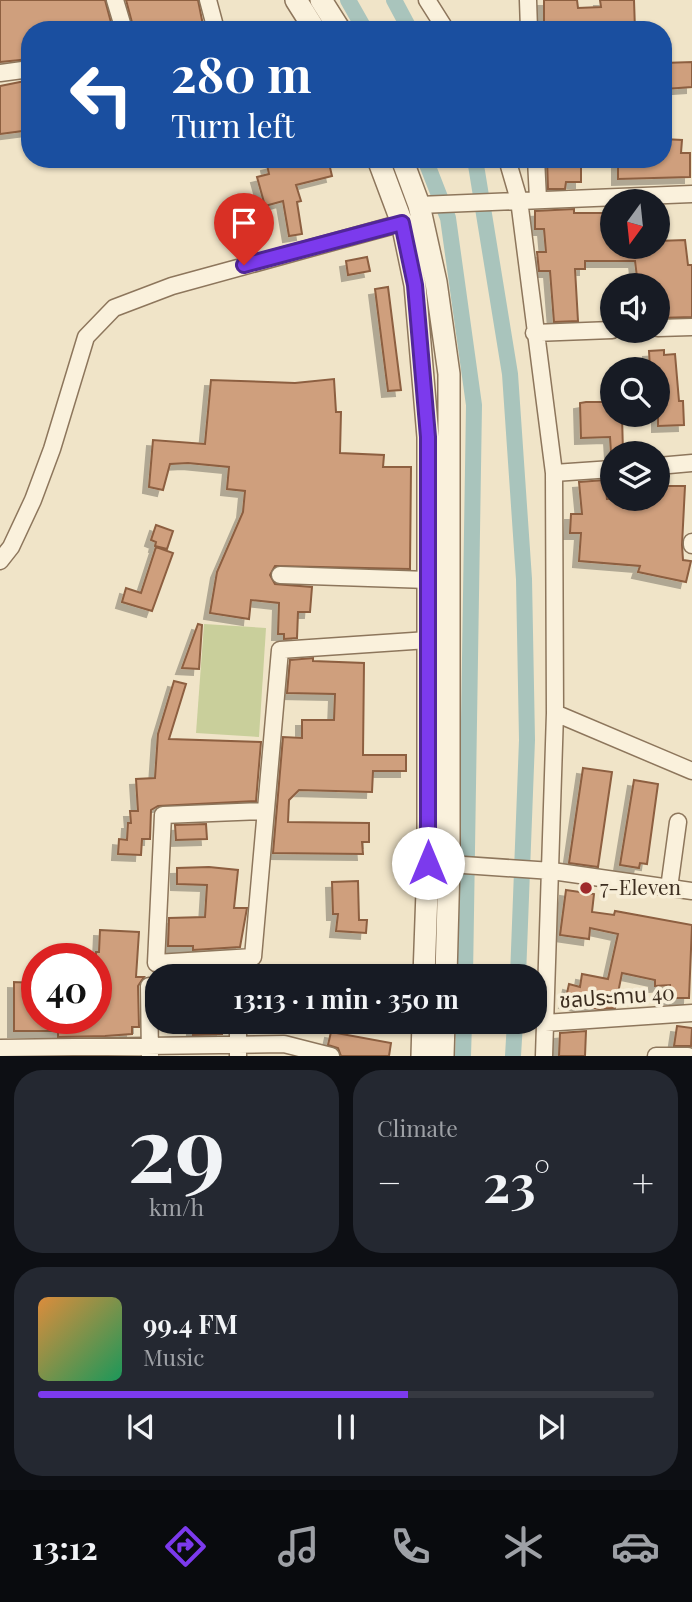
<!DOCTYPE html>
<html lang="en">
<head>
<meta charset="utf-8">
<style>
  :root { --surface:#171b24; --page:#242831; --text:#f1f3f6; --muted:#9ea1a6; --line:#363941; --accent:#7c3aed }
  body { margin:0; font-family:"Playfair Display","Noto Sans Thai",serif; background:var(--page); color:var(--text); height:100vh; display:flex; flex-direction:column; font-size:26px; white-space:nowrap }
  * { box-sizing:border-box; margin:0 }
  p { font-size:23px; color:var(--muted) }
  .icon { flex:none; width:38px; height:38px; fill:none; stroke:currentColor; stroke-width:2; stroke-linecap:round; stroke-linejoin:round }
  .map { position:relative; height:1056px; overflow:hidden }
  .drawer { display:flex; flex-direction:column; gap:14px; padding:14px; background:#0d0f14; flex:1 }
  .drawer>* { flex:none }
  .top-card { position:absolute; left:21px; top:21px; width:651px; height:147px; border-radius:28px; box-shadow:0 2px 5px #0004; background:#1a4fa0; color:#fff; overflow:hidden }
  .needle { width:46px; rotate:195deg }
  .buttons { position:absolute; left:600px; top:189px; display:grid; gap:14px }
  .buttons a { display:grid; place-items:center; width:70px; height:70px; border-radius:50%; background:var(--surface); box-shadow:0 2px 5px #0004; font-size:35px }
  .speed { position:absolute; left:21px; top:943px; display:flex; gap:14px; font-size:35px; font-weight:700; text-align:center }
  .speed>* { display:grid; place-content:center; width:91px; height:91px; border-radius:50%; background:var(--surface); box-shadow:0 2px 5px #0004; line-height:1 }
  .speed .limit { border:10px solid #d22; background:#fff; color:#111 }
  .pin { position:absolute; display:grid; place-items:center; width:60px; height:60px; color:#fff; margin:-72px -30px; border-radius:50% 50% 50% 0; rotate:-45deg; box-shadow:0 0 7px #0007 }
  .pin .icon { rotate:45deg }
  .me { position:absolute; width:77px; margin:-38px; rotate:0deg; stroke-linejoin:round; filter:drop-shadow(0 0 5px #0008) }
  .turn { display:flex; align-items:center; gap:24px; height:147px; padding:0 35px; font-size:32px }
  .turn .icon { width:91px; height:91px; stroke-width:2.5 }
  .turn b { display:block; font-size:49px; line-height:60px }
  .big { font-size:52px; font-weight:700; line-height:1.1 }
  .drawer .tile { flex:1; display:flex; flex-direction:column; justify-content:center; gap:10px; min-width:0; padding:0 24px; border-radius:28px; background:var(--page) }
  .drawer .dial { align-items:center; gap:0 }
  .dial b { font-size:91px; line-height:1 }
  .song { display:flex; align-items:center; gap:21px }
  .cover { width:84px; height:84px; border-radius:10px; background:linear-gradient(135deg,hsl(30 70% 55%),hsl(150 70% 35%)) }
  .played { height:7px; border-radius:4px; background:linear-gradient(90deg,var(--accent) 60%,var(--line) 60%) }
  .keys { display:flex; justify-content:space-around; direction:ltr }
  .heat { display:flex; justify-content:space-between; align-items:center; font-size:38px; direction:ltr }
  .drawer .tiles { flex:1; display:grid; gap:14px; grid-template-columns:1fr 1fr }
  .tile:last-child { grid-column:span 2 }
  .trip { position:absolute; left:145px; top:964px; width:402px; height:70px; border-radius:28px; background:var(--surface); box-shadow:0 2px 5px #0004; font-weight:700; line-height:70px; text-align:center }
  .dock { display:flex; height:112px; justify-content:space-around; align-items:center; background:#090b0e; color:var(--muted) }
  .dock .icon { width:49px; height:49px }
  .dock .selected { color:var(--accent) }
  .dock b { font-size:32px; color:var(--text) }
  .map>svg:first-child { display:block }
  .grass { fill:#c9cf9b }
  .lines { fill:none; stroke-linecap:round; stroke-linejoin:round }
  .canal { stroke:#a9c4bc; stroke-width:16 }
  .building { fill:#cf9f7d; stroke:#8d5f41; stroke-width:2; filter:url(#shadow) }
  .minor-casing { stroke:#8d765c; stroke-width:19 }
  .tertiary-casing { stroke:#8d765c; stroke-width:24 }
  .minor { stroke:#faf1dc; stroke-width:16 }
  .tertiary { stroke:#faf1dc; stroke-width:21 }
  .route-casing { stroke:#51269a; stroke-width:18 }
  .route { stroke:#7c3aed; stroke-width:12 }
  .poi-dot { fill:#9e2a2b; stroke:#f7eed8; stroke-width:2.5 }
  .labels { text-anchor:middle; stroke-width:7; stroke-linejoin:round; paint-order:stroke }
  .poi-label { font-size:21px; fill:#3d2e20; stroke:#f7eed8; text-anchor:start }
  .street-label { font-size:21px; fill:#3d2e20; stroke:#f7eed8 }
</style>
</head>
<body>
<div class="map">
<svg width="692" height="1056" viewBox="0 0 692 1056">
  <defs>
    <filter id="shadow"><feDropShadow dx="-6" dy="6" stdDeviation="0" flood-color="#0004"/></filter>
  </defs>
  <rect width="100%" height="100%" fill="#f0e4c8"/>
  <path class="grass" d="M204,624l62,4 -7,109 -63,-4z"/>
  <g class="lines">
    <path class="canal" d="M348,0l17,30
      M394,0l16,30
      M425,159l23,59 26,187 -9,571
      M475,159l35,215 14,205 3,161 -9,236
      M463,1056l1,-34
      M513,1056l2,-34"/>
  </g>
  <path class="building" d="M0,0h105l8,30h-83v29l-30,3z
    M126,0h72l6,30h-70z
    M544,0h33l1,8 23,-1 -1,-7h34l1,30 -74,-4v4h-17z
    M692,62v25l-27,2 -2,-26z
    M30,80v50l-30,4v-48z
    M663,139l19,1 -1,13h9v24l-72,2v-20h45z
    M291,159h37l4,17 -36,9 5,16 -4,1 5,32 -13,2 -6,-35 -18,5 -8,-29 12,-3 -2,-9z
    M547,159h34v23h-15l-1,7h-17z
    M574,209v4h29v22h9v12h46v-6l27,-1 3,25h4v52l-34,1v-33h-20l-3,-24h-50v8h-10l3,52 -24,1 -4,-51h-11l-2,-19h9l-2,-23h-9v-18z
    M367,257l3,14 -22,4 -2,-14z
    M388,287l13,103 -13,1 -13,-102z
    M664,350v5l11,-1 4,47h4l1,24 -26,1v-57h-8l-1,-18z
    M334,379l2,33h5l-1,41 44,2 -1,12h28l-1,102 -135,-3 -5,9 5,9 37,3 -2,25h-12l-1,26 -13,1v-5h-6l1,-31 -28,-3 -2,19 -39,-6 7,-41 26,-60 2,-21 -18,-2 2,-22 -41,-4 -18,1 -7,26 -14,-3 4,-47 52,4 6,-64 84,3z
    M586,402h26v13h10l1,38h-12l-1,-16 -29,1 -1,-35z
    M605,480l2,19h53v-13h25l-3,59 1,15 8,1 -5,21 -48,-10 2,-6 -61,-5 2,-28h-11l1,-19h11l-3,-32z
    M156,525l17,6 -6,18 -12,-3 1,-4 -5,-2z
    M156,547l17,6 -21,58 -30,-9 4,-14 15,5z
    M198,624l4,1 -3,44 -17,-1z
    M313,658v3l51,2 -1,92h43v16h-33l-1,21 -73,-2 -10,10 -1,22 81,1v19h-7l1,12 -90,-1 10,-116 19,1v-18h32l1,-26 -48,-1 3,-33z
    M174,681l12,3 -17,55 92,3 -5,59 -98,5 -7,4 -1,29h-8l-1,16 -23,-1 1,-15 8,1 1,-17h3l-1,-12h8l-2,-32 19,-1 3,-44z
    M583,768l29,4 -14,95 -29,-4z
    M634,780l24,4 -11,80 -7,-1 -1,5 -19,-3z
    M206,824l1,15 -31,1 -1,-15z
    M209,867l29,3 -4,38h13l-7,39 -47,3v-4h-25l1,-28 36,-1 2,-32 -30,-1v-16z
    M358,881l1,39h8l-1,13 -30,-2 2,-17h-5l-1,-32z
    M566,890l28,4 -2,18 22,3 1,-4 77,14 -3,73h-19v-13l-15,1v-6l-33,-7 -7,35 -16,1 -34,-7 4,-18 11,3 2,-13 26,5 10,-45 -28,-6 -1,11 -29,-4z
    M100,930l39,2 -3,45h8l-6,9 1,41h-7v7l-27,2 -47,1v-6h-44v-49l23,1v35h59v-66h3z
    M242,968l-1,8h-48v-5z
    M193,1022h29v12l-29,1z
    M677,1026l15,2 -1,18h-17z
    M586,1031l-1,25h-26l1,-23z
    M331,1032l60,11 -2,13h-48l-3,-8 -10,-3z"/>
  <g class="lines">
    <g class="minor-casing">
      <path id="minor" d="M115,0l9,30
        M208,0l8,30
        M427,0l19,30
        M528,0l1,30
        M0,73l30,-4
        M507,159l12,41 35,273 1,240 -11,343
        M536,159l2,40
        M419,205l273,-11
        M658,328l34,-1
        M534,333l78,-3
        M658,466l34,-3
        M554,473l58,-4
        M692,542v3
        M0,561l11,-14 22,-47 19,-51 34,-112 28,-29 58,-22 230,-63
        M280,575l148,5
        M555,713l137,58
        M265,811l-102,4 -7,148 97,-6 27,-307 148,-10
        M449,864l103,7 140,20
        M669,888l9,-66
        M149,986l1,70
        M238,1022v34
        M545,1023l147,-10
        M0,1048l284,-4 47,12
        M656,1056h32"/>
    </g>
    <g class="tertiary-casing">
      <path id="tertiary" d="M296,0l19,30
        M321,0l19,30
        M378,159l24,64 13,62 13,152v426l-4,113
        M402,159l17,46 17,77 13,92v490l-3,112
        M422,1056l1,-34
        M443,1056l1,-34"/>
    </g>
    <use href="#minor" class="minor"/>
    <use href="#tertiary" class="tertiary"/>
  </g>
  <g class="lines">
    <g class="route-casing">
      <path id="route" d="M244,265l158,-42 13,62 13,152v426"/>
    </g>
    <use href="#route" class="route"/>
  </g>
  <circle class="poi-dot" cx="586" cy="888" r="7"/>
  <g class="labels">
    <g class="poi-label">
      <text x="600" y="895">7-Eleven</text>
    </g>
    <g class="street-label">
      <text transform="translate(617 997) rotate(-4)" y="7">ชลประทาน 40</text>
    </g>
  </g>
</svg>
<div class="buttons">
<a><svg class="needle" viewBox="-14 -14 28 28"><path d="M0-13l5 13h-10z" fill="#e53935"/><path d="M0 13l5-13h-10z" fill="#9ea1a6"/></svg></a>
<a><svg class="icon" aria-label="sound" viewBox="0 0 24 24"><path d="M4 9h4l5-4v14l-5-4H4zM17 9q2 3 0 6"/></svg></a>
<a><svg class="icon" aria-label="search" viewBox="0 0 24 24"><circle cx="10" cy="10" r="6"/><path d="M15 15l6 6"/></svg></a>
<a><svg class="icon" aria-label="layers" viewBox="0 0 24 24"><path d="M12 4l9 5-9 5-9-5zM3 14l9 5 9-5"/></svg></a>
</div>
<div class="speed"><div class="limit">40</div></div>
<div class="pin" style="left:244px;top:265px;background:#d93025"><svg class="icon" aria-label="arrive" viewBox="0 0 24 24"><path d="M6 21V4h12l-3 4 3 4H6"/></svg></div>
<svg class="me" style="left:428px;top:863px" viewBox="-20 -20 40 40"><circle r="19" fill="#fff"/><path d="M0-13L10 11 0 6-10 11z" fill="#7c3aed"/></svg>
<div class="trip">13:13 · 1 min · 350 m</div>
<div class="top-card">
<div class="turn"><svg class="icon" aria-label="left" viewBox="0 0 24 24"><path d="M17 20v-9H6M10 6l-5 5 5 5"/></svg><div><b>280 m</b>Turn left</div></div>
</div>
</div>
<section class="drawer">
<div class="tiles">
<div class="tile dial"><b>29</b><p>km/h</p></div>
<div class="tile"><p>Climate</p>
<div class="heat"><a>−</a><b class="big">23°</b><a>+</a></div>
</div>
<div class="tile">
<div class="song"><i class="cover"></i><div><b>99.4 FM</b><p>Music</p></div></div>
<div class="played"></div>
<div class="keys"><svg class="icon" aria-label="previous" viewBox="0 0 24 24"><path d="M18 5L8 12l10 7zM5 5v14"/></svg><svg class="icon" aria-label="pause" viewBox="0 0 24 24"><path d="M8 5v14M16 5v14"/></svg><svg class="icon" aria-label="next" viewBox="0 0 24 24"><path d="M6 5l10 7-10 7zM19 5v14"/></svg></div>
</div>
</div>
</section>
<nav class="dock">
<b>13:12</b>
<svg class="icon selected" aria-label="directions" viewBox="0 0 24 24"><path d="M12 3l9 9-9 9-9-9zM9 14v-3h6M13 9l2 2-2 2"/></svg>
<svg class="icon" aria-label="music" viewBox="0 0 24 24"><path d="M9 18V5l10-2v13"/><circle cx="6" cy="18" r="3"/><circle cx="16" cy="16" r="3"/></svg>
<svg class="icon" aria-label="phone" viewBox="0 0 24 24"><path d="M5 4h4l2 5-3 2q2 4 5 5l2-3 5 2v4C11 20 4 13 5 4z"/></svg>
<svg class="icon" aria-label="climate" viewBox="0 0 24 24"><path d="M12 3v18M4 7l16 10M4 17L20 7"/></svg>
<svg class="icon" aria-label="car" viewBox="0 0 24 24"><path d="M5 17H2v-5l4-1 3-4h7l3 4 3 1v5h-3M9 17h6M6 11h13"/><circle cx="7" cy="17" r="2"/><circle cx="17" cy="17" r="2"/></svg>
</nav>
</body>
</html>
